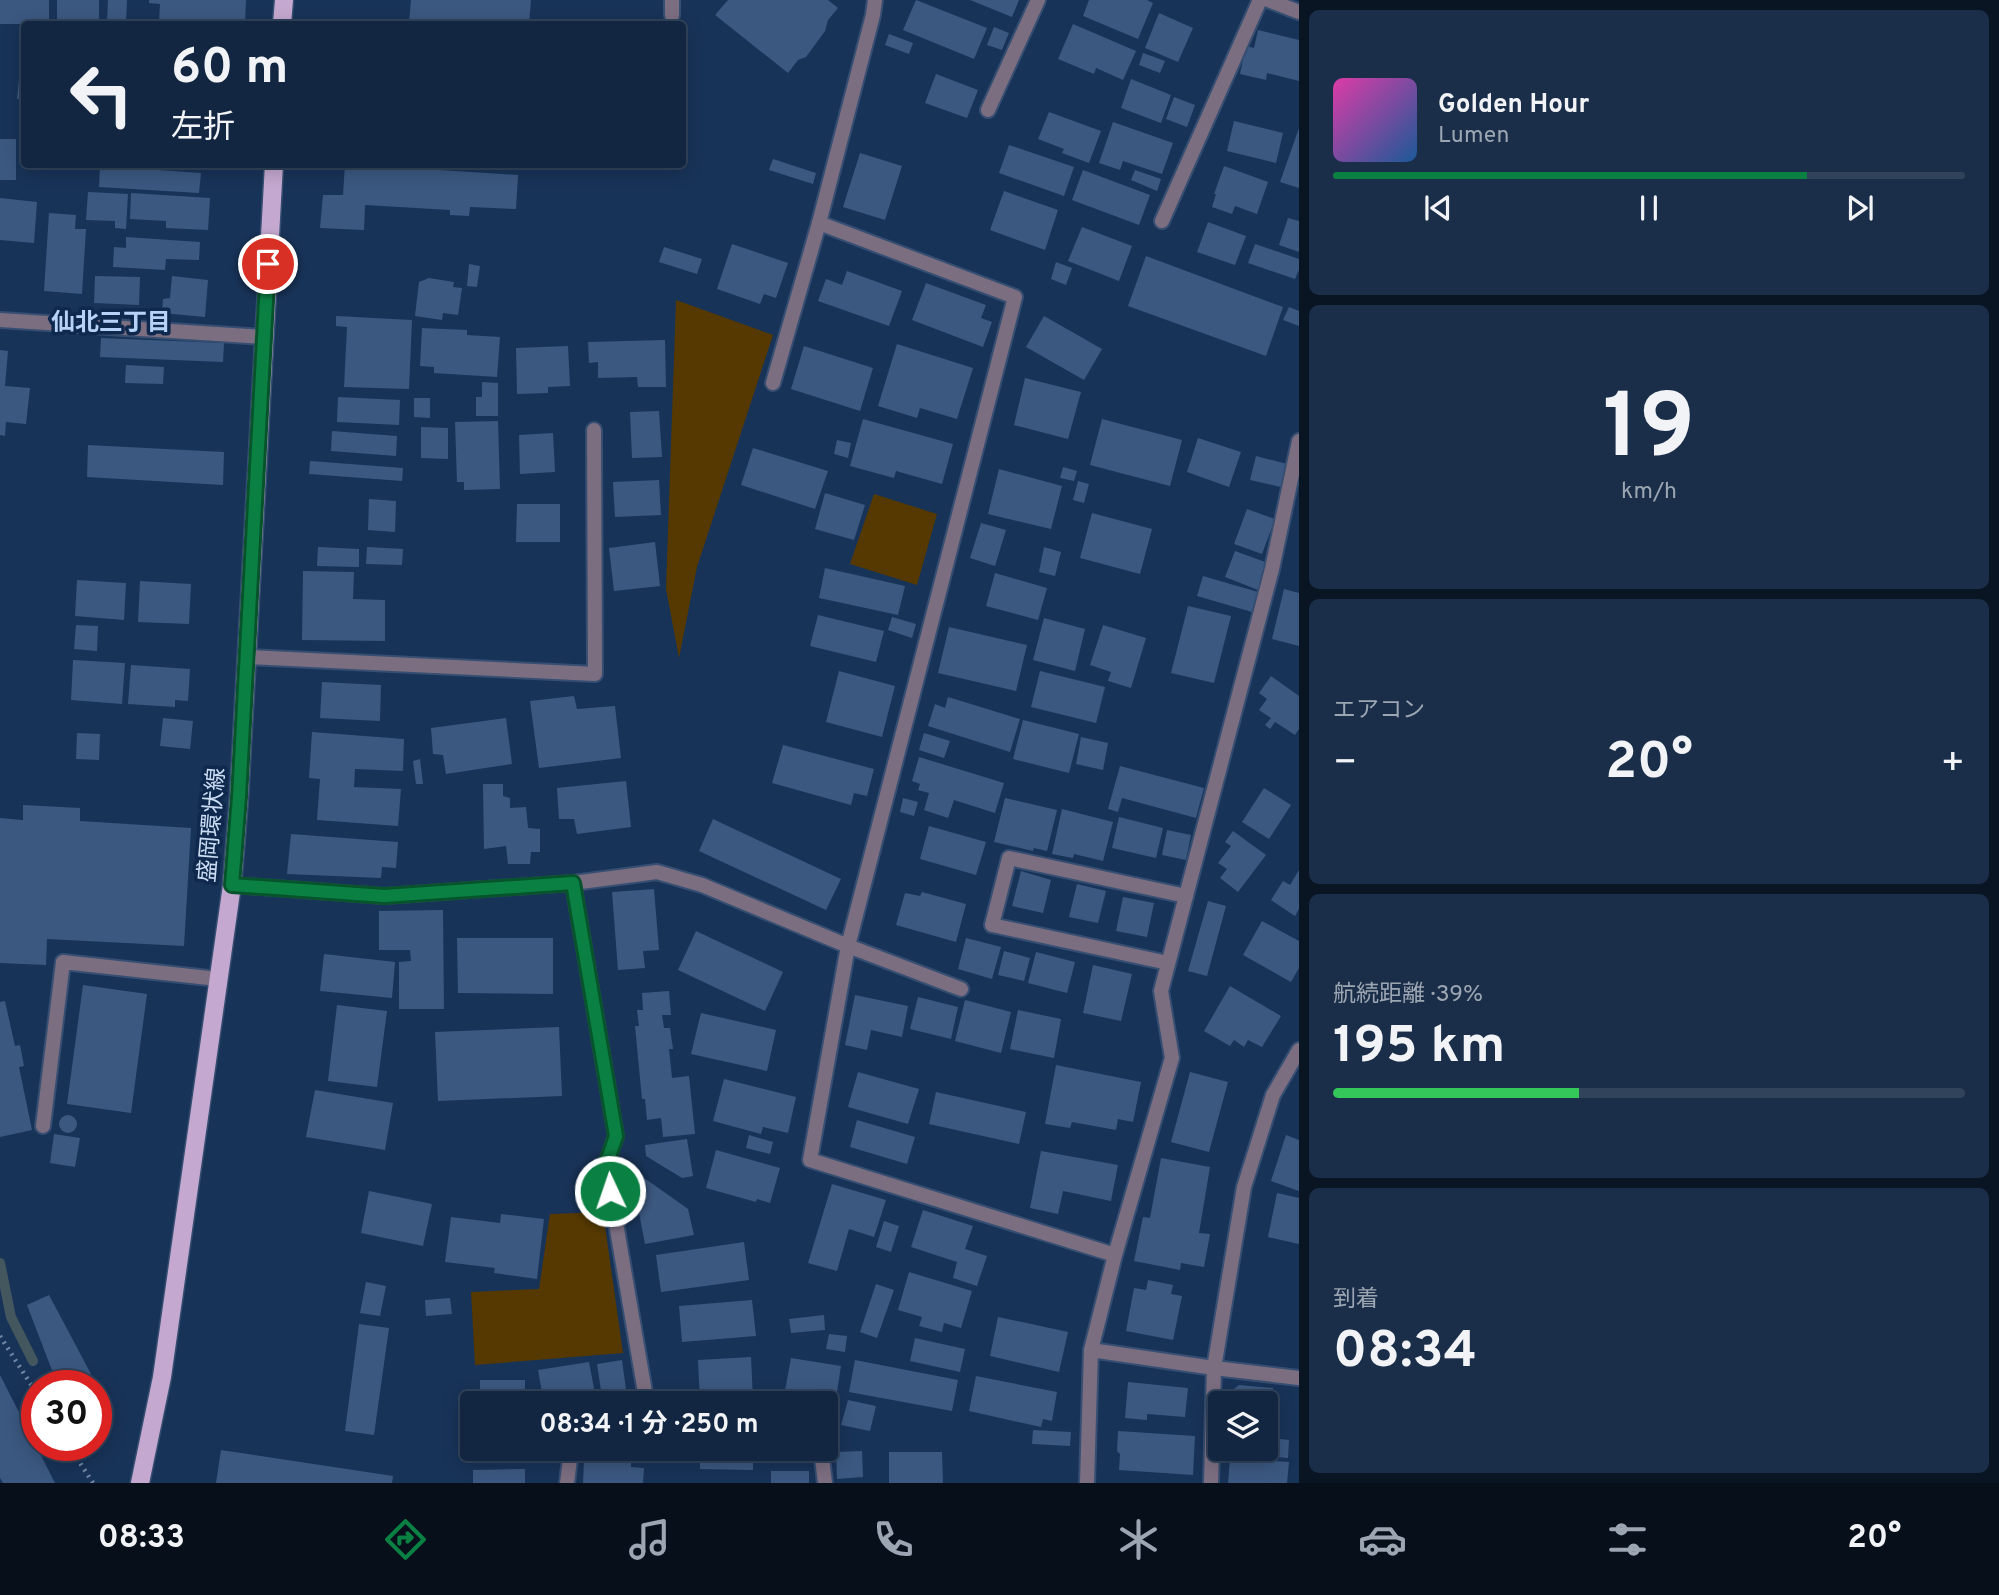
<!DOCTYPE html>
<html lang="ja">
<head>
<meta charset="utf-8">
<style>
  :root { --surface:#122642; --page:#1b2e49; --text:#f1f3f6; --muted:#9ca5b2; --line:#31435b; --accent:#0b8043 }
  body { margin:0; font-family:Overpass,"Noto Sans JP",sans-serif; background:var(--page); color:var(--text); height:100vh; display:flex; flex-direction:column; font-size:26px; white-space:nowrap }
  * { box-sizing:border-box; margin:0 }
  p { font-size:23px; color:var(--muted) }
  .icon { flex:none; width:38px; height:38px; fill:none; stroke:currentColor; stroke-width:2; stroke-linecap:round; stroke-linejoin:round }
  .map { position:relative; flex:1; overflow:hidden }
  .side { display:flex; flex-direction:column; gap:10px; padding:10px; background:#0a1524; width:700px }
  .side>* { flex:none }
  .top-card { position:absolute; left:21px; top:21px; width:665px; height:147px; border-radius:7px; box-shadow:0 4px 18px #0003,0 0 0 2px var(--line); background:#122642; color:var(--text); overflow:hidden }
  .controls { position:absolute; left:1208px; top:1391px; display:grid; gap:14px }
  .controls a { display:grid; place-items:center; width:70px; height:70px; border-radius:7px; background:var(--surface); box-shadow:0 4px 18px #0003,0 0 0 2px var(--line); font-size:35px }
  .speed { position:absolute; left:21px; top:1370px; display:flex; gap:14px; font-size:35px; font-weight:700; text-align:center }
  .speed>* { display:grid; place-content:center; width:91px; height:91px; border-radius:50%; background:var(--surface); box-shadow:0 4px 18px #0003,0 0 0 2px var(--line); line-height:1 }
  .speed .limit { border:10px solid #d22; background:#fff; color:#111 }
  .pin { position:absolute; display:grid; place-items:center; width:60px; height:60px; color:#fff; margin:-30px; border:4px solid #fff; border-radius:50%; box-shadow:0 2px 7px #0007 }
  .me { position:absolute; width:77px; margin:-38px; rotate:357deg; stroke-linejoin:round; filter:drop-shadow(0 0 5px #0008) }
  .turn { display:flex; align-items:center; gap:24px; height:147px; padding:0 35px; font-size:32px }
  .turn .icon { width:91px; height:91px; stroke-width:2.5 }
  .turn b { display:block; font-size:49px; line-height:60px }
  .big { font-size:52px; font-weight:700; line-height:1.1 }
  .side .widget { flex:1; display:flex; flex-direction:column; justify-content:center; gap:10px; min-width:0; padding:0 24px; border-radius:10px; background:var(--page) }
  .side .dial { align-items:center; gap:0 }
  .dial b { font-size:91px; line-height:1 }
  .song { display:flex; align-items:center; gap:21px }
  .cover { width:84px; height:84px; border-radius:10px; background:linear-gradient(135deg,hsl(320 70% 55%),hsl(210 70% 35%)) }
  .played { height:7px; border-radius:4px; background:linear-gradient(90deg,var(--accent) 75%,var(--line) 75%) }
  .keys { display:flex; justify-content:space-around; direction:ltr }
  .heat { display:flex; justify-content:space-between; align-items:center; font-size:38px; direction:ltr }
  .charge { height:10px; border-radius:5px; background:linear-gradient(90deg,#34c759 39%,var(--line) 0) }
  .trip { position:absolute; left:460px; top:1391px; width:378px; height:70px; border-radius:7px; background:var(--surface); box-shadow:0 4px 18px #0003,0 0 0 2px var(--line); font-weight:700; line-height:70px; text-align:center }
  .menu { display:flex; height:112px; justify-content:space-around; align-items:center; background:#070f1a; color:var(--muted) }
  .menu .icon { width:49px; height:49px }
  .menu .on { color:var(--accent) }
  .menu b { font-size:32px; color:var(--text) }
  main { display:flex; flex:1; min-height:0 }
  .map>svg:first-child { display:block }
  .green { fill:#563901 }
  .lines { fill:none; stroke-linecap:round; stroke-linejoin:round }
  .stream { stroke:#44575f; stroke-width:10 }
  .building { fill:#3b5880 }
  .service-casing { stroke:#354e71; stroke-width:18 }
  .minor-casing { stroke:#354e71; stroke-width:18 }
  .primary-casing { stroke:#354e71; stroke-width:21 }
  .path { stroke:#7187a5; stroke-width:4.5; stroke-dasharray:2 5; stroke-linecap:butt }
  .service { stroke:#7c6e81; stroke-width:14 }
  .minor { stroke:#7c6e81; stroke-width:14 }
  .primary { stroke:#c4a8cf; stroke-width:18 }
  .route-casing { stroke:#07532c; stroke-width:18 }
  .route { stroke:#0b8043; stroke-width:12 }
  .labels { text-anchor:middle; stroke-width:7; stroke-linejoin:round; paint-order:stroke }
  .street-label { font-size:23px; fill:#cbdcf3; stroke:#0e294d }
  .neighbourhood-label { font-size:24px; font-weight:bold; fill:#b7d2f7; stroke:#0e294d }
</style>
</head>
<body>
<main>
<div class="map">
<svg width="1299" height="1483" viewBox="0 0 1299 1483">
  <rect width="100%" height="100%" fill="#183358"/>
  <path class="green" d="M676,300l97,35 -76,232 -18,91 -13,-69z
    M874,494l63,20 -20,71 -67,-21z
    M603,1212l20,141 -148,12 -4,-73 68,-3 11,-75z"/>
  <g class="lines">
    <path class="stream" d="M0,1263l11,54 22,44"/>
  </g>
  <path class="building" d="M0,0h49v24h-49z
    M57,0h42v24h-42z
    M108,0h19l-1,23 -19,-1z
    M149,0h97l-1,24h-86l1,-20 -11,-1z
    M411,0h120l-2,24h-85l-35,-2z
    M728,0h100l10,8 -10,12 -3,11 -19,26 -8,3 -10,13 -73,-58z
    M916,0l71,28 -13,31 -71,-29z
    M970,0h49l-7,17z
    M1089,0h58l6,3 -15,36 -55,-23z
    M1159,13l34,15 -15,34 -33,-14z
    M1073,24l63,27 -13,29 -27,-12 -2,6 -36,-15z
    M994,27l15,6 -7,17 -15,-5z
    M1258,30l41,10v41l-32,-8 -1,7 -26,-6 6,-28 8,2z
    M889,34l24,9 -4,11 -24,-9z
    M1143,53l22,8 -5,12 -21,-8z
    M20,69l4,1v30l-7,-1z
    M936,74l42,16 -11,28 -42,-15z
    M1131,79l40,16 -10,28 -40,-15z
    M1174,97l21,8 -8,22 -21,-8z
    M1049,112l52,19 -12,32 -27,-10 2,-4 -26,-10z
    M1234,121l49,12 -7,30 -49,-12z
    M1113,122l60,21 -11,31 -39,-13 -3,9 -21,-7z
    M1299,128v60l-19,-6z
    M0,139h16v41h-16z
    M1009,145l65,22 -10,29 -65,-23z
    M860,153l42,13 -17,54 -42,-13z
    M773,159l43,14 -3,11 -44,-14z
    M345,164l173,11 -2,34 -46,-2 -1,9 -19,-1v-5l-85,-5 -1,25 -44,-2 3,-33h20z
    M100,166l101,7 -2,20 -100,-6z
    M1224,166l44,16 -11,32 -22,-8 -3,8 -20,-7 4,-13h-2z
    M1083,170l67,25 -11,30 -67,-25z
    M1135,170l26,9 -4,12 -26,-11z
    M1004,191l54,19 -13,40 -55,-20z
    M88,192l40,2 -2,35 -11,-1v-7l-29,-1z
    M131,193l79,5 -2,32 -42,-2v-7l-36,-2z
    M0,198l37,4 -3,41 -34,-3z
    M49,213l27,2 -1,14h11l-4,65 -38,-3z
    M1288,218l11,3v31l-20,-7z
    M1208,222l38,14 -11,29 -38,-13z
    M1082,227l50,19 -13,35 -51,-20z
    M126,237l74,5 -1,18 -33,-1 -1,11 -52,-3 1,-20 12,1z
    M732,244l56,19 -12,35 -12,-4 -4,10 -43,-15z
    M1255,244l44,15v11l-4,9 -47,-16z
    M664,247l38,12 -5,15 -38,-12z
    M1146,256l137,51 -17,49 -138,-50z
    M1056,262l16,6 -6,17 -15,-6z
    M469,264l11,2 -3,21 -10,-1z
    M847,271l55,20 -13,35 -71,-25 8,-22 16,6z
    M95,276l45,1 -1,28 -45,-2z
    M172,276l36,4 -3,37 -43,-4 1,-14 7,-1z
    M429,278l25,4 -1,5 9,1 -4,27 -15,-2 -1,7 -27,-4 4,-34z
    M926,283l60,22 -5,13 11,4 -9,25 -71,-27z
    M1289,307l10,4v15l-16,-6z
    M336,316l76,4 -3,69 -65,-2 3,-60 -11,-1z
    M1044,316l58,33 -18,31 -58,-33z
    M422,328l45,2v5l33,2 -3,40 -63,-4v-6l-14,-1z
    M101,338l123,5 -1,19 -123,-5z
    M665,340l1,47h-28l-1,-10 -39,1v-16l-9,1 -1,-21z
    M897,344l76,24 -16,51 -37,-11 -3,10 -39,-12z
    M568,346l2,40 -22,1v6l-31,1 -1,-46z
    M804,346l69,22 -13,43 -69,-22z
    M0,350l8,1 -3,35 25,2 -4,36 -20,-2 -1,14 -5,-1z
    M126,365l38,2 -1,17 -38,-1z
    M1025,378l56,14 -13,47 -54,-14z
    M482,382l16,1v33h-22v-19h6z
    M338,397l62,3 -1,25 -62,-3z
    M414,398h16v20l-16,-1z
    M659,411l3,46 -30,1 -2,-46z
    M863,419l90,25 -11,40 -46,-13 -2,7 -44,-12z
    M1102,419l80,21 -12,46 -80,-21z
    M498,421l2,68 -36,1v-8h-7l-2,-60z
    M421,427l27,1v31l-27,-1z
    M332,431l65,5 -1,20 -65,-5z
    M553,433l2,39 -35,2 -1,-39z
    M1198,438l43,14 -12,35 -42,-15z
    M837,440l14,3 -3,15 -14,-4z
    M88,445l136,7 -1,33 -136,-8z
    M753,448l75,23 -13,38 -74,-24z
    M1256,456l31,8 -6,23 -31,-7z
    M310,461l93,7 -1,13 -93,-7z
    M1063,467l14,4 -3,10 -14,-3z
    M999,469l63,17 -11,43 -63,-15z
    M659,480l2,35 -46,2 -2,-35z
    M1078,481l11,3 -5,19 -11,-3z
    M825,493l40,12 -11,35 -39,-11z
    M369,499l27,2 -1,31 -27,-2z
    M517,504h43v38h-44z
    M1247,509l28,10 -13,35 -28,-10z
    M1092,513l60,16 -12,45 -60,-16z
    M981,523l25,7 -11,36 -25,-8z
    M655,542l5,44 -46,5 -5,-43z
    M318,547l41,2v18l-42,-1z
    M367,547l36,2 -1,16 -36,-1z
    M1044,547l17,5 -6,24 -16,-4z
    M1235,551l33,12 -10,27 -33,-13z
    M825,568l80,18 -7,29 -79,-17z
    M303,571l51,1 -1,27 32,1v41l-83,-1z
    M995,573l52,15 -9,32 -52,-14z
    M1203,576l55,16 -6,20 -55,-16z
    M77,580l49,3 -2,37 -49,-4z
    M140,581l51,3 -2,40 -51,-2z
    M1284,589l15,4v53l-27,-7z
    M1188,606l43,10 -17,67 -43,-10z
    M818,615l66,16 -8,31 -66,-16z
    M892,617l24,7 -4,14 -24,-8z
    M1044,618l41,11 -10,42 -42,-11z
    M76,625l22,1 -1,25 -23,-2z
    M1103,625l43,13 -15,50 -23,-7 3,-9 -21,-7z
    M949,627l78,18 -11,46 -78,-18z
    M73,660l52,3 -3,41 -51,-4z
    M131,665l59,4 -2,32 -13,-1v7l-47,-3z
    M839,671l56,15 -13,51 -56,-15z
    M1040,671l65,16 -9,36 -65,-16z
    M1271,676l28,20v33l-4,6 -20,-13 -5,7 -5,-4 6,-7 -12,-8 8,-11 -8,-6z
    M322,682l59,3 -1,36 -60,-3z
    M574,696l3,13 38,-3 6,52 -82,10 -9,-67z
    M948,697l72,22 -10,33 -82,-26 7,-22 10,4z
    M163,718l30,3 -3,28 -30,-3z
    M506,718l6,46 -66,10 -3,-19 -10,-1 -2,-26z
    M1023,720l56,14 -10,39 -56,-14z
    M312,732l92,7 -1,32 -48,-2 -1,18 47,2 -3,37 -81,-6 3,-41 -11,-1z
    M77,733l23,1 -1,26 -23,-1z
    M924,733l26,8 -6,17 -25,-8z
    M1081,737l27,6 -5,27 -27,-6z
    M783,745l91,24 -7,27 -13,-3 -3,12 -79,-22z
    M919,757l85,26 -9,30 -41,-13 -6,18 -24,-8 5,-17 -11,-3 2,-6 -8,-3z
    M420,759l3,25h-7l-3,-23z
    M1120,766l84,22 -8,30 -74,-20 -4,14 -10,-3z
    M626,781l5,46 -54,7 -3,-15h-15l-2,-31z
    M483,784h20v12l7,2v10l16,-1 2,21 12,1v23h-9l-1,12h-22l-2,-18 -22,3z
    M1264,788l27,17 -22,34 -27,-17z
    M903,798l15,4 -4,14 -14,-4z
    M1005,798l52,12 -10,41 -13,-3 -1,3 -39,-9z
    M23,805l57,3v13l111,7 -7,118 -137,-7 -1,26 -46,-2v-145l23,2z
    M1062,809l51,13 -10,39 -29,-7 -1,4 -21,-4z
    M1119,817l44,11 -7,30 -44,-10z
    M713,819l128,60 -15,31 -127,-59z
    M929,826l57,16 -10,33 -56,-16z
    M1167,830l24,5 -5,25 -24,-5z
    M1233,831l33,24 -28,37 -18,-14 7,-9 -9,-6 13,-17 -6,-4z
    M291,834l107,8 -2,26 -14,-1 -1,11 -94,-4z
    M1299,870v39l-4,7 -24,-16 12,-19 7,4z
    M1021,871l30,9 -8,33 -31,-7z
    M1077,884l29,7 -8,32 -29,-6z
    M654,889l5,61 -16,1 2,17 -27,2 -6,-78z
    M922,892l44,12 -10,38 -60,-17 9,-32 15,3z
    M1123,897l31,6 -7,34 -31,-6z
    M1208,901l18,5 -19,70 -19,-5z
    M443,910l1,99h-45v-47l12,-1 -1,-11h-31v-39z
    M1262,921l37,20v27l-8,14 -48,-27z
    M696,931l87,41 -18,39 -87,-41z
    M457,938h96v56l-95,-1z
    M966,938l35,9 -9,32 -34,-10z
    M1004,951l26,7 -6,23 -26,-6z
    M1036,952l39,10 -8,31 -39,-10z
    M324,954l71,8 -3,36 -72,-7z
    M1093,965l39,9 -11,47 -38,-8z
    M83,985l64,9 -16,119 -64,-9z
    M1230,986l51,30 -19,31 -14,-7 -4,7 -10,-7 -4,6 -26,-15z
    M669,991l2,24h-9l2,13h6l3,21h-4l3,29 17,-2 6,58 -32,3 -2,-19 -14,2 -2,-21h-3l-7,-73h4l-2,-16h6l-1,-17z
    M855,995l53,11 -6,31 -31,-7 -4,20 -22,-5z
    M918,997l40,10 -7,32 -41,-10z
    M965,1000l46,12 -10,41 -46,-12z
    M5,1001l10,45 5,-1 4,21 -5,1 13,63 -32,7v-135z
    M337,1005l50,6 -10,76 -49,-6z
    M1018,1010l43,9 -7,39 -44,-9z
    M701,1013l75,17 -9,41 -76,-17z
    M559,1027l3,69 -124,5 -3,-69z
    M1056,1065l85,17 -8,40 -15,-3 -2,11 -44,-8 -2,6 -25,-4z
    M858,1072l61,17 -11,35 -60,-17z
    M1190,1072l38,10 -19,70 -38,-10z
    M724,1079l72,18 -8,36 -25,-6 -2,7 -48,-13z
    M315,1090l78,13 -8,47 -79,-13z
    M936,1092l90,20 -7,32 -90,-20z
    M59 1124a9 9 0 1 1 18 0a9 9 0 1 1-18 0Z
    M857,1120l58,17 -8,27 -57,-17z
    M54,1134l26,4 -5,29 -25,-4z
    M749,1135l24,7 -3,12 -24,-6z
    M1286,1135l13,5v51l-28,-10z
    M687,1139l6,37 -11,2 -36,-22 -1,-11z
    M716,1150l64,18 -10,35 -13,-4 -1,3 -50,-14z
    M1041,1151l77,14 -7,36 -48,-10 -5,23 -28,-6z
    M1161,1158l49,9 -11,66 11,1 -6,33 -23,-4 -1,7 -46,-9 9,-44 7,1z
    M640,1175l48,34 6,26 -49,9 -13,-67z
    M832,1184l54,16 -12,37 -25,-8 -12,42 -29,-8z
    M369,1191l63,13 -9,42 -62,-13z
    M1277,1193l22,5v46l-31,-7z
    M923,1210l50,16 -8,23 22,7 -10,30 -24,-8 4,-16 -46,-15z
    M501,1214l43,5 -7,60 -43,-6 1,-5 -50,-6 6,-45 49,6z
    M884,1221l15,5 -8,26 -15,-5z
    M744,1242l5,38 -88,12 -5,-37z
    M909,1272l63,19 -11,37 -17,-5 -2,9 -23,-6 3,-9 -24,-7z
    M1148,1280l25,5 -2,9 11,2 -9,44 -47,-9 8,-43 12,2z
    M366,1282l20,4 -6,30 -20,-3z
    M876,1284l18,6 -17,48 -17,-6z
    M49,1295l42,79 -24,12h-9l-31,-81z
    M450,1298l2,16 -26,2 -1,-16z
    M752,1300l4,36 -74,6 -3,-36z
    M824,1315l1,15 -34,3 -2,-14z
    M998,1317l70,15 -9,40 -69,-16z
    M359,1324l30,4 -15,107 -29,-4z
    M829,1334l18,2 -2,16 -19,-3z
    M915,1338l50,11 -5,23 -50,-11z
    M751,1357l2,42 -53,4 -2,-43z
    M791,1358l50,8 -6,39 -51,-9z
    M622,1360l6,44h-25l-6,-40z
    M855,1360l103,20 -6,31 -103,-19z
    M589,1362l8,42h-53l-6,-34z
    M0,1375l55,108h-52l-3,-5z
    M976,1376l81,16 -5,29 -9,-2 -2,8 -72,-16z
    M480,1380h45v24h-45z
    M1128,1382l60,6 -3,29 -38,-3v6l-22,-2z
    M1239,1385l34,3 -2,27 -6,-1v-10h-37l1,-11z
    M848,1400l28,6 -6,25 -29,-6z
    M96,1411l7,10 -4,16 -3,3z
    M1033,1430l38,2 -1,14 -38,-2z
    M1118,1431l77,5 -2,39 -74,-5 1,-16 -3,-3z
    M1265,1437l24,3 -1,18 -60,-5v-4h37z
    M479,1449h45v7l-45,-1z
    M700,1449h53v21l-53,-1z
    M221,1450l172,26 -1,7h-176z
    M862,1451l1,26 -26,2 -1,-27z
    M889,1452h53l1,31h-54z
    M1230,1458l59,4 -2,21h-59z
    M584,1461l47,2v4l13,1 -1,15h-60z
    M525,1469v14h-52v-13z
    M771,1471h38v12h-38z"/>
  <g class="lines">
    <g class="service-casing">
      <path id="service" d="M1268,0l31,12
        M988,110l50,-110
        M1162,221l98,-221
        M0,320l264,17
        M773,383l46,-160
        M1168,963l-176,-38 17,-67 177,38
        M43,1126l20,-164 155,17
        M821,1449l4,34
        M1211,1483l3,-115 85,10"/>
    </g>
    <g class="minor-casing">
      <path id="minor" d="M672,0v15
        M875,0l-2,15 -54,208 196,74 -167,649 -38,214 305,95
        M247,657l348,17 -1,-244
        M573,883l43,253 -10,29 41,239
        M232,885l152,11 189,-13 84,-11 45,13 146,61 113,43
        M1091,1350l123,18 30,-181 29,-92 26,-45
        M567,1483l4,-32 7,-2
        M1087,1483l4,-133 24,-95 57,-197 -11,-67 111,-422 27,-128"/>
    </g>
    <g class="primary-casing">
      <path id="primary" d="M282,24l2,-24
        M140,1483l22,-106 70,-492 7,-88 35,-633"/>
    </g>
    <path class="path" d="M0,1336l37,58
      M69,1446l24,37"/>
    <use href="#service" class="service"/>
    <use href="#minor" class="minor"/>
    <use href="#primary" class="primary"/>
  </g>
  <g class="lines">
    <g class="route-casing">
      <path id="route" d="M268,264l-29,533 -7,88 152,11 189,-13 43,253 -10,29 4,26"/>
    </g>
    <use href="#route" class="route"/>
  </g>
  <g class="labels">
    <g class="street-label">
      <text transform="translate(211 825) rotate(-85)" y="8">盛岡環状線</text>
    </g>
    <g class="neighbourhood-label">
      <text x="111" y="330">仙北三丁目</text>
    </g>
  </g>
</svg>
<div class="controls">
<a><svg class="icon" aria-label="layers" viewBox="0 0 24 24"><path d="M12 4l9 5-9 5-9-5zM3 14l9 5 9-5"/></svg></a>
</div>
<div class="speed"><div class="limit">30</div></div>
<div class="pin" style="left:268px;top:264px;background:#d93025"><svg class="icon" aria-label="arrive" viewBox="0 0 24 24"><path d="M6 21V4h12l-3 4 3 4H6"/></svg></div>
<svg class="me" style="left:610px;top:1191px" viewBox="-20 -20 40 40"><circle r="17" fill="#0b8043" stroke="#fff" stroke-width="3"/><path d="M0-11L8 9 0 5-8 9z" fill="#fff"/></svg>
<div class="trip">08:34 · 1 分 · 250 m</div>
<div class="top-card">
<div class="turn"><svg class="icon" aria-label="left" viewBox="0 0 24 24"><path d="M17 20v-9H6M10 6l-5 5 5 5"/></svg><div><b>60 m</b>左折</div></div>
</div>
</div>
<section class="side">
<div class="widget">
<div class="song"><i class="cover"></i><div><b>Golden Hour</b><p>Lumen</p></div></div>
<div class="played"></div>
<div class="keys"><svg class="icon" aria-label="previous" viewBox="0 0 24 24"><path d="M18 5L8 12l10 7zM5 5v14"/></svg><svg class="icon" aria-label="pause" viewBox="0 0 24 24"><path d="M8 5v14M16 5v14"/></svg><svg class="icon" aria-label="next" viewBox="0 0 24 24"><path d="M6 5l10 7-10 7zM19 5v14"/></svg></div>
</div>
<div class="widget dial"><b>19</b><p>km/h</p></div>
<div class="widget"><p>エアコン</p>
<div class="heat"><a>−</a><b class="big">20°</b><a>+</a></div>
</div>
<div class="widget"><p>航続距離 · 39%</p><b class="big">195 km</b><div class="charge"></div></div>
<div class="widget"><p>到着</p><b class="big">08:34</b></div>
</section>
</main>
<nav class="menu">
<b>08:33</b>
<svg class="icon on" aria-label="directions" viewBox="0 0 24 24"><path d="M12 3l9 9-9 9-9-9zM9 14v-3h6M13 9l2 2-2 2"/></svg>
<svg class="icon" aria-label="music" viewBox="0 0 24 24"><path d="M9 18V5l10-2v13"/><circle cx="6" cy="18" r="3"/><circle cx="16" cy="16" r="3"/></svg>
<svg class="icon" aria-label="phone" viewBox="0 0 24 24"><path d="M5 4h4l2 5-3 2q2 4 5 5l2-3 5 2v4C11 20 4 13 5 4z"/></svg>
<svg class="icon" aria-label="climate" viewBox="0 0 24 24"><path d="M12 3v18M4 7l16 10M4 17L20 7"/></svg>
<svg class="icon" aria-label="car" viewBox="0 0 24 24"><path d="M5 17H2v-5l4-1 3-4h7l3 4 3 1v5h-3M9 17h6M6 11h13"/><circle cx="7" cy="17" r="2"/><circle cx="17" cy="17" r="2"/></svg>
<svg class="icon" aria-label="filters" viewBox="0 0 24 24"><path d="M4 7h16M4 17h16"/><circle cx="9" cy="7" r="2"/><circle cx="15" cy="17" r="2"/></svg>
<b>20°</b>
</nav>
</body>
</html>
